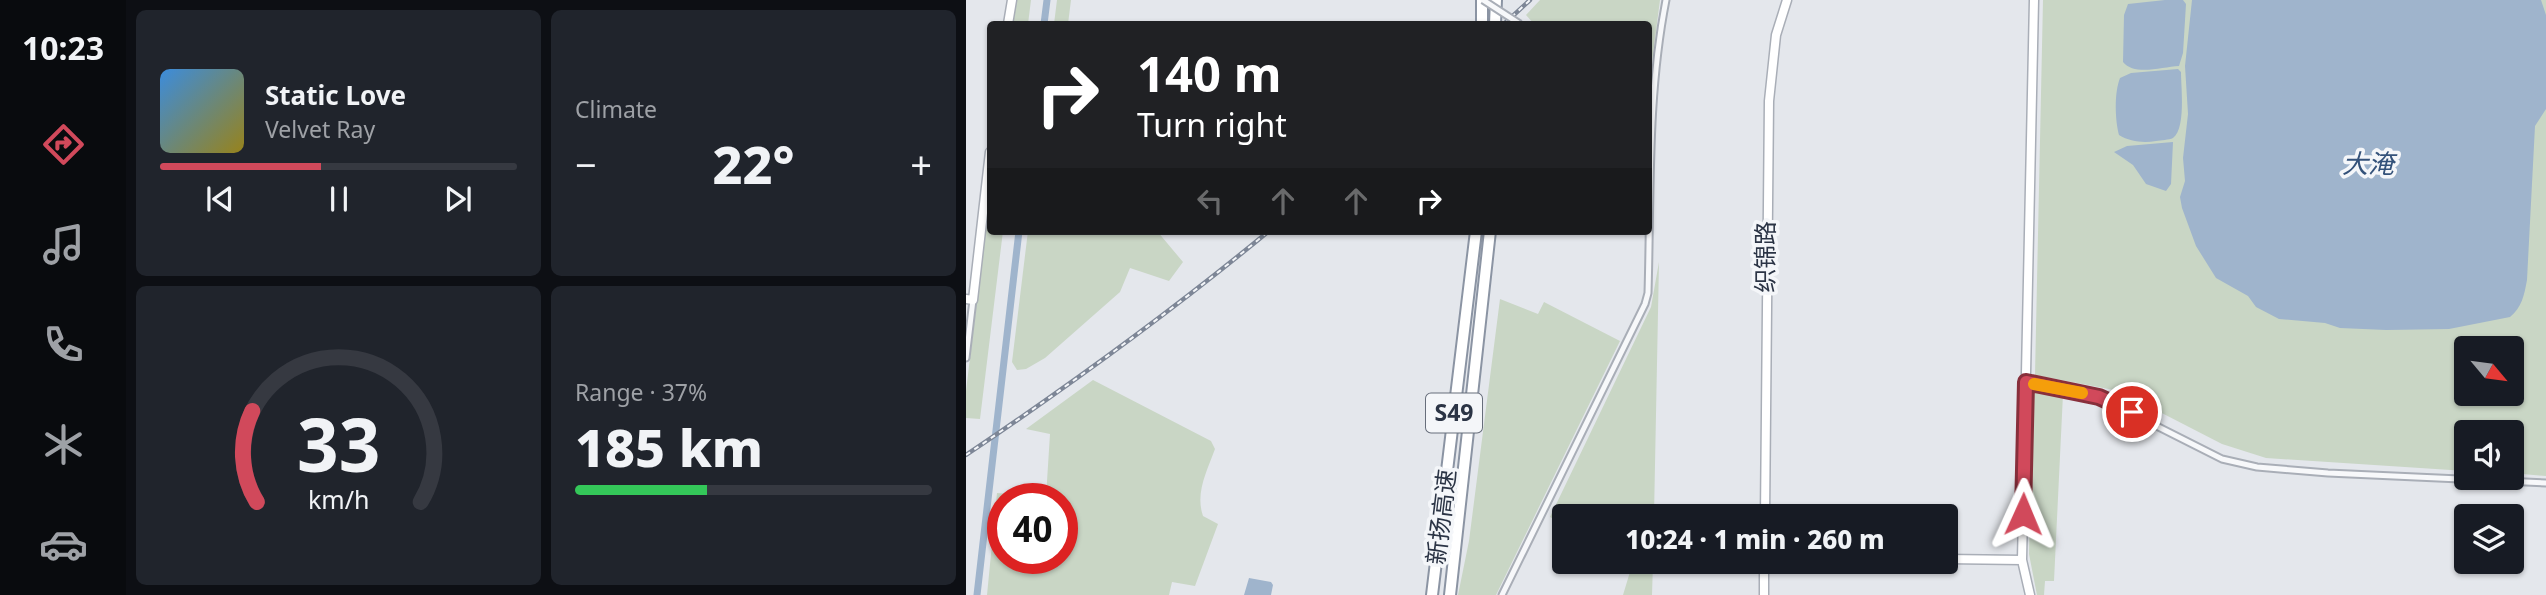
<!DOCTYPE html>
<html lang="en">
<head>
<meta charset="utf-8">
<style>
  :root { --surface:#171b24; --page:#20242c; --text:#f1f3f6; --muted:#9ea1a6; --line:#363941; --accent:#d1495b }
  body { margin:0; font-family:"Noto Sans","Noto Sans SC",sans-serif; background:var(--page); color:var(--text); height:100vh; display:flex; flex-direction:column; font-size:26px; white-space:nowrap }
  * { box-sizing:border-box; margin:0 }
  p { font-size:23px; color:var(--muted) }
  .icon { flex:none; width:38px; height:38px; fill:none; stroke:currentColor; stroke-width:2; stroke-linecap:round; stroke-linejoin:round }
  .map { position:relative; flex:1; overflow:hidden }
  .side { display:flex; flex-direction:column; gap:10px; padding:10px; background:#0d0f14; width:840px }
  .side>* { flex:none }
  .guide { position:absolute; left:21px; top:21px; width:665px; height:214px; border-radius:7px; box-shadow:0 2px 5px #0004; background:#202124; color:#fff; overflow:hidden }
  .needle { width:46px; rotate:119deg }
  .fabs { position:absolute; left:1488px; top:336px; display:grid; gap:14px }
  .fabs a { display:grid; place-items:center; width:70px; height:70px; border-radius:7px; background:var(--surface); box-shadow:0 2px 5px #0004; font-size:35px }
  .speed { position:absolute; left:21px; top:483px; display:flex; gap:14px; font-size:35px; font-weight:700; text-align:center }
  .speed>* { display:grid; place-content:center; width:91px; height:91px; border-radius:50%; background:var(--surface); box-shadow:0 2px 5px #0004; line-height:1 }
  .speed .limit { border:10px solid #d22; background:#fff; color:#111 }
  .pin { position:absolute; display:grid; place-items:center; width:60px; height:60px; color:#fff; margin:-30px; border:4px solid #fff; border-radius:50%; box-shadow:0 2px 7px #0007 }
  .me { position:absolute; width:77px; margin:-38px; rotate:1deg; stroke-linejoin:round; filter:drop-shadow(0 0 5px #0008) }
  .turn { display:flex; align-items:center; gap:24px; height:147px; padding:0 35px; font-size:32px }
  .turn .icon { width:91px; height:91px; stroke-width:2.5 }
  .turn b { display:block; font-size:49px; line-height:60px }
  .lanes { display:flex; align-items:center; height:66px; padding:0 35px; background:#0003; justify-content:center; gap:35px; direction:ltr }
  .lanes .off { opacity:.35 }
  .big { font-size:52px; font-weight:800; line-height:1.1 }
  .side .widget { flex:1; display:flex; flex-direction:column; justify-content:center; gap:10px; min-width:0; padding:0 24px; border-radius:10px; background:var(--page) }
  .side .dial { align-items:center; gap:0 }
  .dial svg { height:182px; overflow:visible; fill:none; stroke:var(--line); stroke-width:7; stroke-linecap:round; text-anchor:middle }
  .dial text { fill:var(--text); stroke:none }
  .song { display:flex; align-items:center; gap:21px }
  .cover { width:84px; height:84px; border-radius:10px; background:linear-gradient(135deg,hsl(210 70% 55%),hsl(50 70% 35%)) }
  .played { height:7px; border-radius:4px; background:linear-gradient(90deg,var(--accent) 45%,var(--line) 45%) }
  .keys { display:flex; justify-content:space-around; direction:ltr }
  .heat { display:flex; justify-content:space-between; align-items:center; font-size:38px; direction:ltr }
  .charge { height:10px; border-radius:5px; background:linear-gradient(90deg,#34c759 37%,var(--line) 0) }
  .side .tiles { flex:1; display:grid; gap:10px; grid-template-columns:repeat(2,1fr) }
  .trip { position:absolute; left:586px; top:504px; width:406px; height:70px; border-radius:7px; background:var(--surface); box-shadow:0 2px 5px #0004; font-weight:800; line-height:70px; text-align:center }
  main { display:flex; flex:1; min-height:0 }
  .tabs { display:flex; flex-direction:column; width:126px; justify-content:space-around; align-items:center; background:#090b0e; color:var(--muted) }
  .tabs .icon { width:49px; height:49px }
  .tabs .selected { color:var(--accent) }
  .tabs b { font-size:32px; color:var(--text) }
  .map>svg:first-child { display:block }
  .green { fill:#c9d6c5; fill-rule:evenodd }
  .water { fill:#9fb4cc }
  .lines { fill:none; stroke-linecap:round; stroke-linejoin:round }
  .canal { stroke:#9fb4cc; stroke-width:7 }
  .street-casing { stroke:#a9aeb7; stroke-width:9 }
  .secondary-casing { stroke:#a9aeb7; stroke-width:11 }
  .highway-casing { stroke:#8b94a3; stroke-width:14 }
  .street { stroke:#f7f8fa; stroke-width:5 }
  .secondary { stroke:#fff; stroke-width:8 }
  .highway { stroke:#fff; stroke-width:10 }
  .rail-casing { stroke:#7d8696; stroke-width:4.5 }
  .rail { stroke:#f4f6f9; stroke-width:2; stroke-dasharray:5; stroke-linecap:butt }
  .street-bridge-casing { stroke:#a9aeb7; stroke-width:9; stroke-linecap:butt }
  .street-bridge { stroke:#f7f8fa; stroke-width:5 }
  .route-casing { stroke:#882f3b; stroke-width:18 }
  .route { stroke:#d1495b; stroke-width:12 }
  .slow { stroke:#f59e0b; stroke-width:12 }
  .labels { text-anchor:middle; stroke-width:7; stroke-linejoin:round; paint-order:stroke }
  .shield { fill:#f4f6f9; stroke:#676e7b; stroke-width:2 }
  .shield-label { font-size:23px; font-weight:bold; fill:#2b3445 }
  .street-label { font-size:24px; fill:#2b3445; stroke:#f4f6f9 }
  .water-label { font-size:26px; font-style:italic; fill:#34527a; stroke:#f4f6f9 }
</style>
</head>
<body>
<main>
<nav class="tabs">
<b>10:23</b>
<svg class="icon selected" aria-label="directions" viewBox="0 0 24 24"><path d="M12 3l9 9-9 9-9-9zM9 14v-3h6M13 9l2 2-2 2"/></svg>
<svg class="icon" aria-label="music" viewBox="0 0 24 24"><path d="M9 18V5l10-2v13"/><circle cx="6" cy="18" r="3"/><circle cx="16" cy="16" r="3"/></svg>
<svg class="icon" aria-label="phone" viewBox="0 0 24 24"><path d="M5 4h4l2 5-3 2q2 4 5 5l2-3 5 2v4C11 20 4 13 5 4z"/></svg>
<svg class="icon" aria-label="climate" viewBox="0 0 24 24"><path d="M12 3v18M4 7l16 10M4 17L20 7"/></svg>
<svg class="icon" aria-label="car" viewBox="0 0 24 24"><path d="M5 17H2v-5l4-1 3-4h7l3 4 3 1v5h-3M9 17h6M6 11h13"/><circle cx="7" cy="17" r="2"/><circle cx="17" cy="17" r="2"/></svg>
</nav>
<section class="side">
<div class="tiles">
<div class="widget">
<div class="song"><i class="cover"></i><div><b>Static Love</b><p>Velvet Ray</p></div></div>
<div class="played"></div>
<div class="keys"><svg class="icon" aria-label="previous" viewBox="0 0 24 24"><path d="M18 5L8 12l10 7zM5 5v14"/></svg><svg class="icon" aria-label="pause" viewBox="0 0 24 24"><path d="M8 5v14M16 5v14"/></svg><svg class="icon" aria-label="next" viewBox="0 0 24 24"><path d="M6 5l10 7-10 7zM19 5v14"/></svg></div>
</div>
<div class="widget"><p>Climate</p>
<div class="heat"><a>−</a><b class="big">22°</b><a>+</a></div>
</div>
<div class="widget dial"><svg viewBox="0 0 100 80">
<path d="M14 69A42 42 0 1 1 86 69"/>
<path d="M14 69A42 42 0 0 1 12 29" stroke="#d1495b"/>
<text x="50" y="56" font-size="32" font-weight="700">33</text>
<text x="50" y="72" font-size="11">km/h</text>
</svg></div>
<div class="widget"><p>Range · 37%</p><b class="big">185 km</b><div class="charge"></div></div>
</div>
</section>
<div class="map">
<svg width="1580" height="595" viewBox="0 0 1580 595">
  <rect width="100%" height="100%" fill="#e4e7ec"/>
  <path class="green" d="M50,0h15l-3,24h-15z
    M91,0h14l-3,24h-14z
    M574,0h120l-11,85 -1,-61h-114l-8,-9z
    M1077,0h503v476l-35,-3v-41h-45v39l-200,-13 -44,-14 -103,-53 -84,-16zM1500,348h45v46h-45z
    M24,192v39h13l-23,188 -14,-1v-27z
    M62,231h129l26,31 -14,19 -39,-13 -10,24 -75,66 -19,11 -9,1 -5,-8z
    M693,262l-5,254h-90v8l-14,-7 101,-210z
    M534,299l38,15 6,-12 76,39 -124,254h-38l11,-54z
    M127,380l118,61 4,8c-8,22 -20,44 -12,67l15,8 -23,62 -23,-4 -3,13h-182l10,-102 49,4 4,-63 -24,-5zM37,499h59v59h-59z
    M1067,388l30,6 -9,187h-9l-1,14h-7l-8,-41z
    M667,562h20l-1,33h-29z"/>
  <path class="water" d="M1199,0h18l3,4 -3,49 -4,13c-17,1 -45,10 -56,-4l1,-47 4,-11z
    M1226,0h349l5,15v94l-11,17 -8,154c-3,16 -5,27 -17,37l-61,12 -63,1 -46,-2 -15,-5 -46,-4 -23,-12 -8,-11 -32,-18 -20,-32 -14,-38 -2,-11 5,-16 -2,-23 5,-44 -3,-48z
    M1212,69l3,3c0,15 5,56 -8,66 -4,2 -12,2 -17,3 -12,2 -26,1 -37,-6 -4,-15 -5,-42 1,-57l11,-5z
    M1207,142l-2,42 -5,7 -20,-7 -13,-19 -19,-13 13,-6z
    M283,578l22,4 2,3 -2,10h-27z"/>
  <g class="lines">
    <path class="canal" d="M78,24l3,-24
      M11,595l42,-364"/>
    <g class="street-casing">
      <path id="street" d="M0,358l7,-58
        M1060,382l73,15 123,62 35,8 71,6 218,10
        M536,595l143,-291 3,-11c3,-98 -1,-196 18,-293"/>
    </g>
    <g class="secondary-casing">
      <path id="secondary" d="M42,24l4,-24
        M0,299l7,1 17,-148
        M799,516l4,-415 7,-66 11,-35
        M980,559l76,1
        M798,595v-33
        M1064,595l-8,-35 12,-560"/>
    </g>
    <g class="highway-casing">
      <path id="highway" d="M516,24v-24
        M529,24l1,-24
        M466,595l44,-364
        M484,595l40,-364"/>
    </g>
    <use href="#street" class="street"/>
    <use href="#secondary" class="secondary"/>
    <use href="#highway" class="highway"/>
    <g class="rail-casing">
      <path id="rail" d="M538,24l26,-24
        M0,455c104,-70 206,-144 303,-224"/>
    </g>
    <use href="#rail" class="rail"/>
    <g class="street-bridge-casing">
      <path id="street-bridge" d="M517,0l37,24"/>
    </g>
    <use href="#street-bridge" class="street-bridge"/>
  </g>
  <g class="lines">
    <g class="route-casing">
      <path id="route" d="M1057,514l3,-132 73,15 33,15"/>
    </g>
    <use href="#route" class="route"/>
    <path class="slow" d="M1068,384l48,9"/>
  </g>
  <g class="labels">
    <rect class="shield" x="460" y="393.5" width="56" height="39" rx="5"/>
    <g class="shield-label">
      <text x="488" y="421">S49</text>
    </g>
    <g class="street-label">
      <text transform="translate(800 257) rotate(-90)" y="8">织锦路</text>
      <text transform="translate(476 517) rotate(-83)" y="8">新扬高速</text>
    </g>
    <g class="water-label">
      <text x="1402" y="173">大淹</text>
    </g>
  </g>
</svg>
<div class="fabs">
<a><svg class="needle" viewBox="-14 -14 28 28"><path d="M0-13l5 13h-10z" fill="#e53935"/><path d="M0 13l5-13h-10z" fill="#9ea1a6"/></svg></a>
<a><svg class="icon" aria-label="sound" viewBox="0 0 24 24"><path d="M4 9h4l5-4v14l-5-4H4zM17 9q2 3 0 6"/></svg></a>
<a><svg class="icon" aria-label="layers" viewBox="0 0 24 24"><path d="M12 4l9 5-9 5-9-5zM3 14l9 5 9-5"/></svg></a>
</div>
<div class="speed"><div class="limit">40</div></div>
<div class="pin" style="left:1166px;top:412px;background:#d93025"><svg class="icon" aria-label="arrive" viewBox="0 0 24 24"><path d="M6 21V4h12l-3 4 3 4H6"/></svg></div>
<svg class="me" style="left:1057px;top:514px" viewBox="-20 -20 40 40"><path d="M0-17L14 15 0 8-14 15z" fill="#d1495b" stroke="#fff" stroke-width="4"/></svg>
<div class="trip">10:24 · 1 min · 260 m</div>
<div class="guide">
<div class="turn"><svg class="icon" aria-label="right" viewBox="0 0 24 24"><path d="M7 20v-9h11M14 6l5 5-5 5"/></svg><div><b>140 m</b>Turn right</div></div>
<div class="lanes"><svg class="icon off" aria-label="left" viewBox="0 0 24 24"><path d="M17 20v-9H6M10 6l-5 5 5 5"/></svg><svg class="icon off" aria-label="ahead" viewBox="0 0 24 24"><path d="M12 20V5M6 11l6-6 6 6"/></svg><svg class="icon off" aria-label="ahead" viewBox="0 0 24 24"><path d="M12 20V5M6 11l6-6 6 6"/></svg><svg class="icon" aria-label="right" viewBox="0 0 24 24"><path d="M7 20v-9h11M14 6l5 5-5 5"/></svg></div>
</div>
</div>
</main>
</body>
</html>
